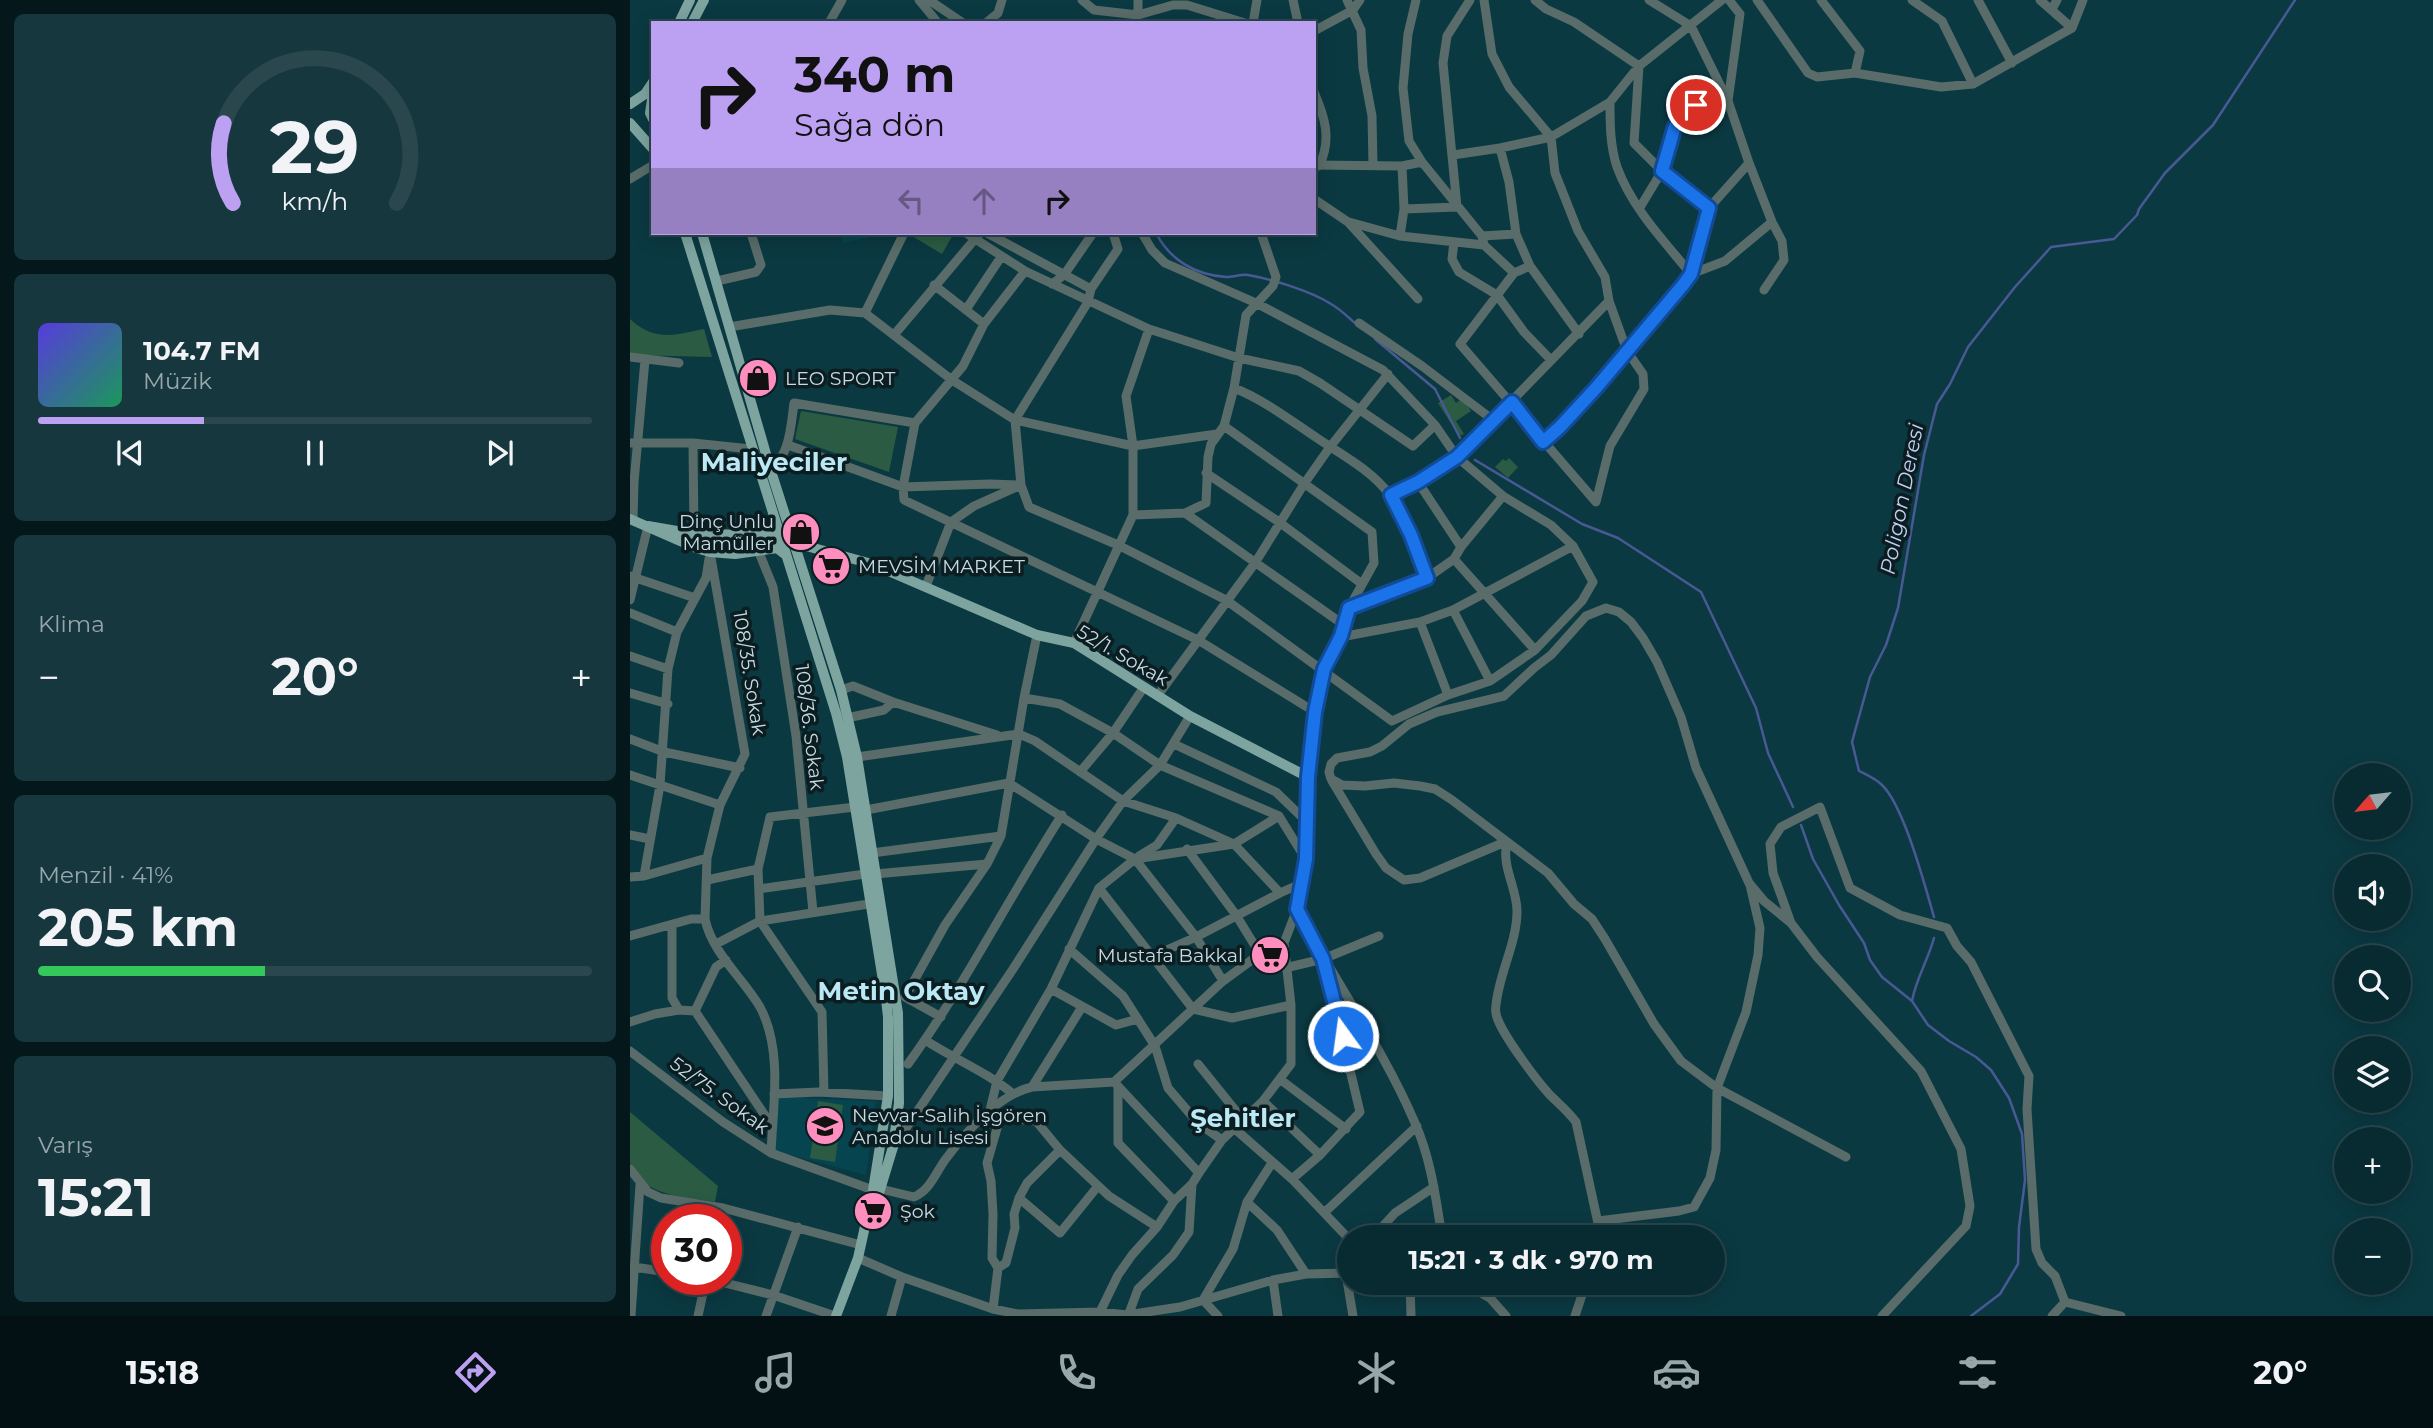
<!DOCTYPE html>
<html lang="tr">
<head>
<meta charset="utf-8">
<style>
  :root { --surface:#082b32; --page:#16373e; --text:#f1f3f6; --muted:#98a7ac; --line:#29474d; --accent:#bca0f2 }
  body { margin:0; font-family:Montserrat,sans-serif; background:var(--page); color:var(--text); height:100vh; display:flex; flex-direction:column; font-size:26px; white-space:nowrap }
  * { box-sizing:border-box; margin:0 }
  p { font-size:23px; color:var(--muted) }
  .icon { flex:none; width:38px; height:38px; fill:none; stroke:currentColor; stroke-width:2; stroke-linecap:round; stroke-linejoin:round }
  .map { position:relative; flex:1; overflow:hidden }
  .drawer { display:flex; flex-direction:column; gap:14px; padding:14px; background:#04181c; width:630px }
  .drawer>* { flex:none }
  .banner { position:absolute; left:21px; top:21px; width:665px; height:214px; border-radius:0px; box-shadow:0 4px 18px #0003,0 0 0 2px var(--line); background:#bca0f2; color:#111; overflow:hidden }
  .needle { width:46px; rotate:242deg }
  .controls { position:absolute; left:1704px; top:763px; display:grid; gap:14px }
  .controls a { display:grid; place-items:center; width:77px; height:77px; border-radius:50%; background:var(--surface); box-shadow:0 4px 18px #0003,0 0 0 2px var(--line); font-size:35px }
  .speed { position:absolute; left:21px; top:1204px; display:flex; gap:14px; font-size:35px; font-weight:700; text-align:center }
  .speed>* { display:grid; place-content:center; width:91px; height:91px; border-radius:50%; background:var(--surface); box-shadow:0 4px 18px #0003,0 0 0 2px var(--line); line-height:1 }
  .speed .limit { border:10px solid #d22; background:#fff; color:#111 }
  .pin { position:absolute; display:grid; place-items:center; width:60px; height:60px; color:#fff; margin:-30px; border:4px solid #fff; border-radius:50%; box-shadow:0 2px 7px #0007 }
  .me { position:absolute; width:77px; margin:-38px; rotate:346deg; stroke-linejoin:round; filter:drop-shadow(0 0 5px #0008) }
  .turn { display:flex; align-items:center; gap:24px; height:147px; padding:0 28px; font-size:32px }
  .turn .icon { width:91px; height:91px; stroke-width:2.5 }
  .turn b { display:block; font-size:49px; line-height:60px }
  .lanes { display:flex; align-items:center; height:66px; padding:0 28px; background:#0003; justify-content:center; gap:35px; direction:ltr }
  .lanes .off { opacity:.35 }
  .big { font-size:52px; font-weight:700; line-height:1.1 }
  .drawer .widget { flex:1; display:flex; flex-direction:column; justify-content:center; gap:10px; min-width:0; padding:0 24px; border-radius:10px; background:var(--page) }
  .drawer .dial { align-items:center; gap:0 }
  .dial svg { height:182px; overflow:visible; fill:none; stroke:var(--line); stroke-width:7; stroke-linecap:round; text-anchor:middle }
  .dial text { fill:var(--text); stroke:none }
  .song { display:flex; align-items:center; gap:21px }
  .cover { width:84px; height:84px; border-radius:10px; background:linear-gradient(135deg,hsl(250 70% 55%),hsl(150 70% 35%)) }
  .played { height:7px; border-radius:4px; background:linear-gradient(90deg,var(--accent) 30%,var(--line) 30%) }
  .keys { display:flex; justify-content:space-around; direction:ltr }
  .heat { display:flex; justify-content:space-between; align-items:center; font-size:38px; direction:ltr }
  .charge { height:10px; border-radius:5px; background:linear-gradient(90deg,#34c759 41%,var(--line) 0) }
  .trip { position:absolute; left:707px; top:1225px; width:388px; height:70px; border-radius:35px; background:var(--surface); box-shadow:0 4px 18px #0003,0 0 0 2px var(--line); font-weight:700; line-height:70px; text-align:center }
  .menu { display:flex; height:112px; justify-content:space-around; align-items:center; background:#031114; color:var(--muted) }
  .menu .icon { width:49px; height:49px }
  .menu .current { color:var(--accent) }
  .menu b { font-size:32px; color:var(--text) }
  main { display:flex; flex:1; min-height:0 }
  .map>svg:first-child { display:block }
  .built { fill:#06444f }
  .green { fill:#2b5b42 }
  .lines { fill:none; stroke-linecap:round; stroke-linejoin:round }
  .stream { stroke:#485993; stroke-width:2.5 }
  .minor { stroke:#596c69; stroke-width:9 }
  .major { stroke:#7ea49f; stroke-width:10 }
  .route-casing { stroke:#114b97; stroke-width:18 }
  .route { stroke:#1a73e8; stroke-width:12 }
  .labels { text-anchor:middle; stroke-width:7; stroke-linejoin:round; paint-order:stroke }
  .poi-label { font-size:19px; fill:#c6dce2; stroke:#0b1d21; text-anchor:start }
  .street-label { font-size:19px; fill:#c6dce2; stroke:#0b1d21 }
  .water-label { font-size:21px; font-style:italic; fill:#c4d0f3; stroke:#0b1d21 }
  .district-label { font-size:26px; font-weight:bold; fill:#bae8f4; stroke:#0b1d21 }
</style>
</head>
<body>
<main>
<section class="drawer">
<div class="widget dial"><svg viewBox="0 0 100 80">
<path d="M14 69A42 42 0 1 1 86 69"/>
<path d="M14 69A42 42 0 0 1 10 34" stroke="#bca0f2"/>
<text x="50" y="56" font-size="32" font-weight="700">29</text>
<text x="50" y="72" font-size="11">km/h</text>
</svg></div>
<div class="widget">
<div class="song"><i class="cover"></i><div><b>104.7 FM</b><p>Müzik</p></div></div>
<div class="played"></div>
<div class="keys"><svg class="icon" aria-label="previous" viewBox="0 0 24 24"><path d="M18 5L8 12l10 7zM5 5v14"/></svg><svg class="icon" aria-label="pause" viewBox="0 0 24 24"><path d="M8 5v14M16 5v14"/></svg><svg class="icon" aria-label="next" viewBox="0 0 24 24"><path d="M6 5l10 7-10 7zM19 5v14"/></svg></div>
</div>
<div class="widget"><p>Klima</p>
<div class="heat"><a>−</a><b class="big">20°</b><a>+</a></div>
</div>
<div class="widget"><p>Menzil · 41%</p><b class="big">205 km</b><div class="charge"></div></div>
<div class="widget"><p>Varış</p><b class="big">15:21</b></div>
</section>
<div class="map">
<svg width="1803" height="1316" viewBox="0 0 1803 1316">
  <rect width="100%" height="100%" fill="#0b3942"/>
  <path class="built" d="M210,233h51l-48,10z
    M149,1097l97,4 -10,74 -91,-24z"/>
  <path class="green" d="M277,233h47l-12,21z
    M0,319c24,23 45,16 74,10l8,28 -82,-2z
    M821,395l5,8 7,-5 8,13 -15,10 8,13 -5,2 -21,-33z
    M171,411l97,16 -9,45 -94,-33z
    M879,458l9,9 -10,11 -13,-11 8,-8 3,2z
    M188,1101l25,4 -8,57 -25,-4z
    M0,1112l88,74 -3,16c-28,-5 -77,-6 -85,-40 0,-15 0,-35 0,-50z"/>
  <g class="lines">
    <path class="stream" d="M526,233c14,27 39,42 70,44 7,0 15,-3 22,-2 23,4 63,16 83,29 9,5 17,13 25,20
      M745,339l60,50 25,49
      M845,460l107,64 36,14 83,54 55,116 12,45 25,54
      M1171,825l12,34 26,46 25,38 6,17 12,17 30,24
      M1304,917c-9,-31 -30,-111 -52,-132 -6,-6 -15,-10 -23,-14l-7,-29 18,-65 16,-32 12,-37 26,-153 13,-51 13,-20 18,-37 47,-60 36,-40 63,-8 23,-24 2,-6 26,-36 48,-48 82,-125
      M1304,938c-6,22 -18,41 -22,63l16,24 21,16 27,16 15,13 18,28 13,36 3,46 -6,47 -1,37 -18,30 -29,22"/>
    <path class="minor" d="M289,0l19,23
      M299,0l34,23
      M452,0l12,10 44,5 35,-10h14l58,18
      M508,0v15
      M663,0l5,23
      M717,0l14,30 2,38 9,48 1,49
      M786,0l-8,34 -5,54 6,53 13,21 60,74 2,9 30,28 16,-7 49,68
      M854,0l8,54 17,33 42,50 4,36 23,58 27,46 4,24 18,50 16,23 1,15 -34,57 -14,56 -136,-158 54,-71
      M905,0l11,9 28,13 65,44 -5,77 28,28 47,37
      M1019,0l42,26 37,75
      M1099,0l11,14 -12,87 21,62 23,59 10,19 2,19 -20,30
      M1127,0l51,73 9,4 38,-4 86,14 32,-3 99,-56 11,-28
      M1191,0l39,51 -5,22
      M1282,0l30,21 31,63
      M1348,0l34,63
      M1410,0l32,28
      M1422,9l5,-9
      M199,23l13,-23
      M356,23l12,-10 4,-13
      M623,23l4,-23
      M684,31l39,-21 7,-10
      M684,92c11,25 18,48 5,74
      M980,102c0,21 0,44 7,65 15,41 47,74 74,107l34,-13 47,-39
      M870,148l9,34 7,52 14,32
      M823,155l47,-7 51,-11 59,-35 29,-36 83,-66
      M684,165l88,1 20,-4
      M0,179l23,-14
      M684,199l34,23 70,77
      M774,209l53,-2 -14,-144 4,-27 23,-36
      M1009,209l23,-38 13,-45 44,-41
      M719,222l51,14 84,9
      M336,233l59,38 124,58 90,29 60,13 21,12 93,63 22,-21
      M357,233l104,56
      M483,233l5,16 -27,40 -3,13 -73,118 6,65 8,22 89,38 108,55 166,121 56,-26 42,-14 45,-31 47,-49 11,-19 -20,-36 -22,-21 -48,-29 -46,-39 -22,-32 -52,-55 -127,-67 -91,-40 -13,-13 -10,-17
      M770,236l4,-27 -2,-43
      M852,236l34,-2
      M824,242l-2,17 7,13 38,23 27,37 27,28
      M87,281l39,-9 5,-7 -10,-32
      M422,284l12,-9 29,-42
      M304,285l50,39 -21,42 -48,57 -12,64 1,13 294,140 117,72
      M337,308l34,-51
      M235,313l39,-80
      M729,323l63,43 71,54
      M354,324l41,-53
      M99,327l101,-17 35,3 87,67 63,40 118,26 84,-12
      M264,335l86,-102
      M0,357l49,6
      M604,388c30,12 56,32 83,50 25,17 54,32 72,56 18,24 28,56 38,84
      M913,442l17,-15 36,-39 87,-103 8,-11 18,-66 40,-45
      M0,443h63l1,91
      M63,443l58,6
      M158,445l115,42 87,-3 31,1 -47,21 -23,16 -25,64
      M135,470c25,-7 26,-46 29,-67l121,20
      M576,473l73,49 83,62
      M788,482l43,65
      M761,495l27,-13 39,-25 152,-156
      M555,513l159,112
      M503,515v-69l-7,-50 23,-67
      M3,520l1,-38 11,-122
      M128,550l15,37 23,149 17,176
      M80,552l35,202 -25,51 -13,53 -2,61c7,34 38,59 55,88 23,43 13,99 11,146
      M824,559l81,91
      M0,576l65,22
      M0,600l18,-74
      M719,608l78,-30 27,-19 7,-12 42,-51
      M823,610l37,71
      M0,613l47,19
      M790,622l28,73
      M711,637l79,-15 33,-12 120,-64
      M444,643l59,-128 52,-2 21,-10 2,-46 3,-13 13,-18 10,-38 12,-73 27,-29 3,-9 -15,-44
      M0,656l38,13
      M211,690l12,-4 40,16 104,33
      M0,693l38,11
      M528,695l97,-132 49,-79 26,-37 58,-73
      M394,698l36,6 53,29 47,32 119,51 26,42
      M217,718l37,-8 9,-8
      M0,739l34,13 76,16
      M544,744l102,48 31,30
      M227,757l162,-23 16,7 88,60 53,17 58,26 45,-28
      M450,772l33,-39 31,-46
      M0,775l90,30
      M702,781l44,73 10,14 18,12 16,-2 85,-36
      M236,810l143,-27 87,56 39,20 61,78 27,44
      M0,835l20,4
      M877,843c-6,23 10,45 10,68 0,32 -18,62 -21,94 -1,4 0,11 2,15 7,18 39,61 52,75 9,9 18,16 26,27l25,115
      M557,849l49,66 24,39
      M242,853l129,-17
      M509,856l18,-11 19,-27
      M245,874l112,-10
      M14,876l16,-91 8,-116 9,-37 29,-54 3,-19
      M0,877l14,-1 63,-18
      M77,880l51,-11
      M469,888l94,121 39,9 59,-13
      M129,889l106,-15
      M667,909c38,73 86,139 118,214 16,36 21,76 27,114
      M1161,923l-27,-22 -15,-18 -53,-115 -15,-51 -24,-55 -14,-24 -12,-16 -12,-10 -13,-4 -20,8 -35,39 -17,13 -30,28 -67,16 -28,12 -27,22 -12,6 -33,6 -6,6 -2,8 2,7 11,6 23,1 29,-3 26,3 15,3 17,11 96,73 26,31 18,15 13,20 49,85 27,37 36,27 129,69
      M42,926v72l7,12 16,1 77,115
      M0,936l61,-17h14
      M86,944l44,-23 115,-18
      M439,949l54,47 32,50 13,42 30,35 24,17
      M523,956l43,-19 84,-44
      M655,968l38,-9 56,-23
      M421,989l65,36 22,-6
      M65,1011l21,-44 10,-7
      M311,1017l-36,-20 40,-72 42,-61 14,-28 23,-138 13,-63
      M0,1022l25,-8 24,-4
      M295,1040c29,19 62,32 88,54
      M0,1051l93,71 48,31 102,37
      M278,1064c57,-79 101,-167 154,-249
      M568,1064l46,57
      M651,1080l65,49
      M487,1085l82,88
      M402,1087l50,-80
      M488,1087v56l56,58
      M194,1092l-2,-80 -62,-91 -2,-52 12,-52 85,-10
      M144,1094l45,-2 69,4
      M633,1101l57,54
      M605,1129l57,50 57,60
      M264,1146l119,-177 83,-130 27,-38 37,-36 30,-49
      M0,1169l18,23 13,6 62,10 138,37
      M662,1179l28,-24 40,-43 -34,-143
      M251,1189l33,8c16,-7 21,-23 31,-37 20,-27 53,-65 87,-73l82,-5 109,-101 37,-27 24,-11
      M389,1198l41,35 38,-47
      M617,1202l30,28 29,44
      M695,1212l92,-86
      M90,1220l3,-12
      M968,1221l81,-10 15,-4 16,-29 6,-28 1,-62 29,-76 12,-57 2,-27 -10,-43
      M527,1227l-48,-31 -49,-46 -24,-29 -36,-3 -10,-8 7,-29 54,-92 48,-101 36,-29 99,-15 46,49 20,-9
      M743,1237l22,-24 39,-26
      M228,1258l44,19 91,32 25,5 82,-2 27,3 53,-8 93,-27 33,-6 43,-1
      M4,1267l33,5
      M368,1268l-6,-10 1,-44 -2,-33 -4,-18 13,-45
      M716,1274l7,42
      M79,1279l64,16 62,21
      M643,1280l5,36
      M780,1283l1,33
      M834,1283l26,15 16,18
      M1435,1302l56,14
      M363,1309l5,-41 8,-5 9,-35 -1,-14 5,-16 8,-15 33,-33
      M470,1312l18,-37 14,-20 25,-28 17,-26 18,-17
      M1,1316l9,-131
      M68,1316l8,-37
      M136,1316l32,-89
      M261,1316l11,-39
      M498,1316l10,-27 35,-34 16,-23 3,-48 7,-11 23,-33 41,-39 28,-37v-59l-7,-62 13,-34 9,-50 2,-82 7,-65 9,-43 17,-32 8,-29 25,-45 -2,-31 -148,-106
      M588,1316l-15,-16 30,-51 14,-47 25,-39
      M945,1316l11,-33
      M1252,1316l84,-90 4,-20 -9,-57 -40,-78 -104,-114 -26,-34 -18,-50 -3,-29 11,-17 39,-20 30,81 50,27 47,13 10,18 14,16 58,114 -2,33 9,140 6,14 13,13 10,26 -13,14"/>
    <path class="major" d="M49,23l11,-23
      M62,23l12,-23
      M23,93l-3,20 3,6
      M0,104l15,-10 8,-12
      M0,123l23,26
      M55,233l151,480 11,44 39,242 2,18v79l-15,94 -15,68 -22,58
      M72,233l68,235 71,222 16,67 41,256 1,90 -6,44 -17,56
      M0,519l66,29 14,4 25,2 42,-6 9,7
      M18,526l46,8 72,1 106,29 165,71 37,8 116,73 118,61"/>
  </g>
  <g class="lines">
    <g class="route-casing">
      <path id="route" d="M713,1036l-20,-77 -26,-50 9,-50 2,-82 7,-65 9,-43 17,-33 8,-28 78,-30 -16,-43 -20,-40 27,-13 39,-25 55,-55 31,40 17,-15 36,-39 87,-103 8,-11 18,-66 -47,-37 13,-45 21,-21"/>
    </g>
    <use href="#route" class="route"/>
  </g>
  <defs>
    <g id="shop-disc" transform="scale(2.0125)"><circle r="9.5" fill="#fe8ebd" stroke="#0b1d21"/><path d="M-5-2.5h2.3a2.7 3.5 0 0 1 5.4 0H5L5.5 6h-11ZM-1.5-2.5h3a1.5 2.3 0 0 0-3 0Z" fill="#111"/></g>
    <g id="supermarket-disc" transform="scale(2.0125)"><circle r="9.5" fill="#fe8ebd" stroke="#0b1d21"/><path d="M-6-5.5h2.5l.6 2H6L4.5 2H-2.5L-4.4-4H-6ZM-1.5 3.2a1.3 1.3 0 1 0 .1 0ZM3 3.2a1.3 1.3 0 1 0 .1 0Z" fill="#111"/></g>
    <g id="school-disc" transform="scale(2.0125)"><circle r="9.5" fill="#fe8ebd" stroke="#0b1d21"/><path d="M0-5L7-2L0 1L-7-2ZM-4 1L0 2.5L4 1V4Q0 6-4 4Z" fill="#111"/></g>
  </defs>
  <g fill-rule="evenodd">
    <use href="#shop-disc" x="128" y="378"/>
    <use href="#shop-disc" x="171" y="532"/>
    <use href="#supermarket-disc" x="201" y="566"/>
    <use href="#supermarket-disc" x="640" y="955"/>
    <use href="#school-disc" x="195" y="1126"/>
    <use href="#supermarket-disc" x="243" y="1211"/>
  </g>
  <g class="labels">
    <g class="poi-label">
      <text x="155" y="385">LEO SPORT</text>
      <text x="144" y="528" text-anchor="end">Dinç Unlu<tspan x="144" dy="22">Mamüller</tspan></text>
      <text x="228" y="573">MEVSİM MARKET</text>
      <text x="613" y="962" text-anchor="end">Mustafa Bakkal</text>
      <text x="222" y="1122">Nevvar-Salih İşgören<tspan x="222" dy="22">Anadolu Lisesi</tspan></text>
      <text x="270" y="1218">Şok</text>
    </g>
    <g class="street-label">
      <text transform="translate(493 655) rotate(30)" y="7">52/1. Sokak</text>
      <text transform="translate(120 673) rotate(81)" y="7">108/35. Sokak</text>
      <text transform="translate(180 727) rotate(83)" y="7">108/36. Sokak</text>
      <text transform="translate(90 1095) rotate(36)" y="7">52/75. Sokak</text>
    </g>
    <g class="water-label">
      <text transform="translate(1272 499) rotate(-79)" y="7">Poligon Deresi</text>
    </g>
    <g class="district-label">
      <text x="144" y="471">Maliyeciler</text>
      <text x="271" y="1000">Metin Oktay</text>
      <text x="613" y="1127">Şehitler</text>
    </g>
  </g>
</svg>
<div class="controls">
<a><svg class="needle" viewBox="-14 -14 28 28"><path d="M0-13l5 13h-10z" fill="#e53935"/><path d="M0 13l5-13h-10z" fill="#98a7ac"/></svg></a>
<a><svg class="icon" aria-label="sound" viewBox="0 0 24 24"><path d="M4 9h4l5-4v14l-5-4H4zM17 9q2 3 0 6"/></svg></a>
<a><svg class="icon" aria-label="search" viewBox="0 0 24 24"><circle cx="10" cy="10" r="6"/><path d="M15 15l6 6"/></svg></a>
<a><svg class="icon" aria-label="layers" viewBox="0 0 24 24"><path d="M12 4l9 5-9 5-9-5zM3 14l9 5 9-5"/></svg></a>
<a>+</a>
<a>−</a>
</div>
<div class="speed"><div class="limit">30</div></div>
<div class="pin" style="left:1066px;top:105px;background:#d93025"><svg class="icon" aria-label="arrive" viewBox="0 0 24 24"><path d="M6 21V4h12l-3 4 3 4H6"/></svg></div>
<svg class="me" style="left:713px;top:1036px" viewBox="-20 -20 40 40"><circle r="17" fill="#1a73e8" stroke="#fff" stroke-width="3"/><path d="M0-11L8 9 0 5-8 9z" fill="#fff"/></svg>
<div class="trip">15:21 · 3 dk · 970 m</div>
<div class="banner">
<div class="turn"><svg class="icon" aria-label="right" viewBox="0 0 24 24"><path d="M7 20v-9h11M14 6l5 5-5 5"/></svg><div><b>340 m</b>Sağa dön</div></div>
<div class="lanes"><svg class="icon off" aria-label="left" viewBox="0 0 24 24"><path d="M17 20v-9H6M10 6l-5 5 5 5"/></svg><svg class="icon off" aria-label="ahead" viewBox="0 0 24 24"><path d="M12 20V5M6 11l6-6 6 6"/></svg><svg class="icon" aria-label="right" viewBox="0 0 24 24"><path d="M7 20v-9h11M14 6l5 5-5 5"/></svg></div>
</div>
</div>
</main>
<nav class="menu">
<b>15:18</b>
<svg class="icon current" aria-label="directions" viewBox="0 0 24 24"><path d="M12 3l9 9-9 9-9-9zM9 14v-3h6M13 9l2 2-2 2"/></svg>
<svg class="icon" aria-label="music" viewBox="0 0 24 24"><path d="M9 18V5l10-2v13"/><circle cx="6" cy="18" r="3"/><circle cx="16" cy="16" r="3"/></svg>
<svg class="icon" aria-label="phone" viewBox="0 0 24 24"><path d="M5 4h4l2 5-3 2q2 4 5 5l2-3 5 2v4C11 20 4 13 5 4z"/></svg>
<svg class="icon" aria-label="climate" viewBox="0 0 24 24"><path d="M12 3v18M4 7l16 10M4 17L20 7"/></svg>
<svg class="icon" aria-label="car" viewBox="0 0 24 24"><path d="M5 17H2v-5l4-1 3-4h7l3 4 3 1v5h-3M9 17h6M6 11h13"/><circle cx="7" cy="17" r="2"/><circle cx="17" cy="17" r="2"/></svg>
<svg class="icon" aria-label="filters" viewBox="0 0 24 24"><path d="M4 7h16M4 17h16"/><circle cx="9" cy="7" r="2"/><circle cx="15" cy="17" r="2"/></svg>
<b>20°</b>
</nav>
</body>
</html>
